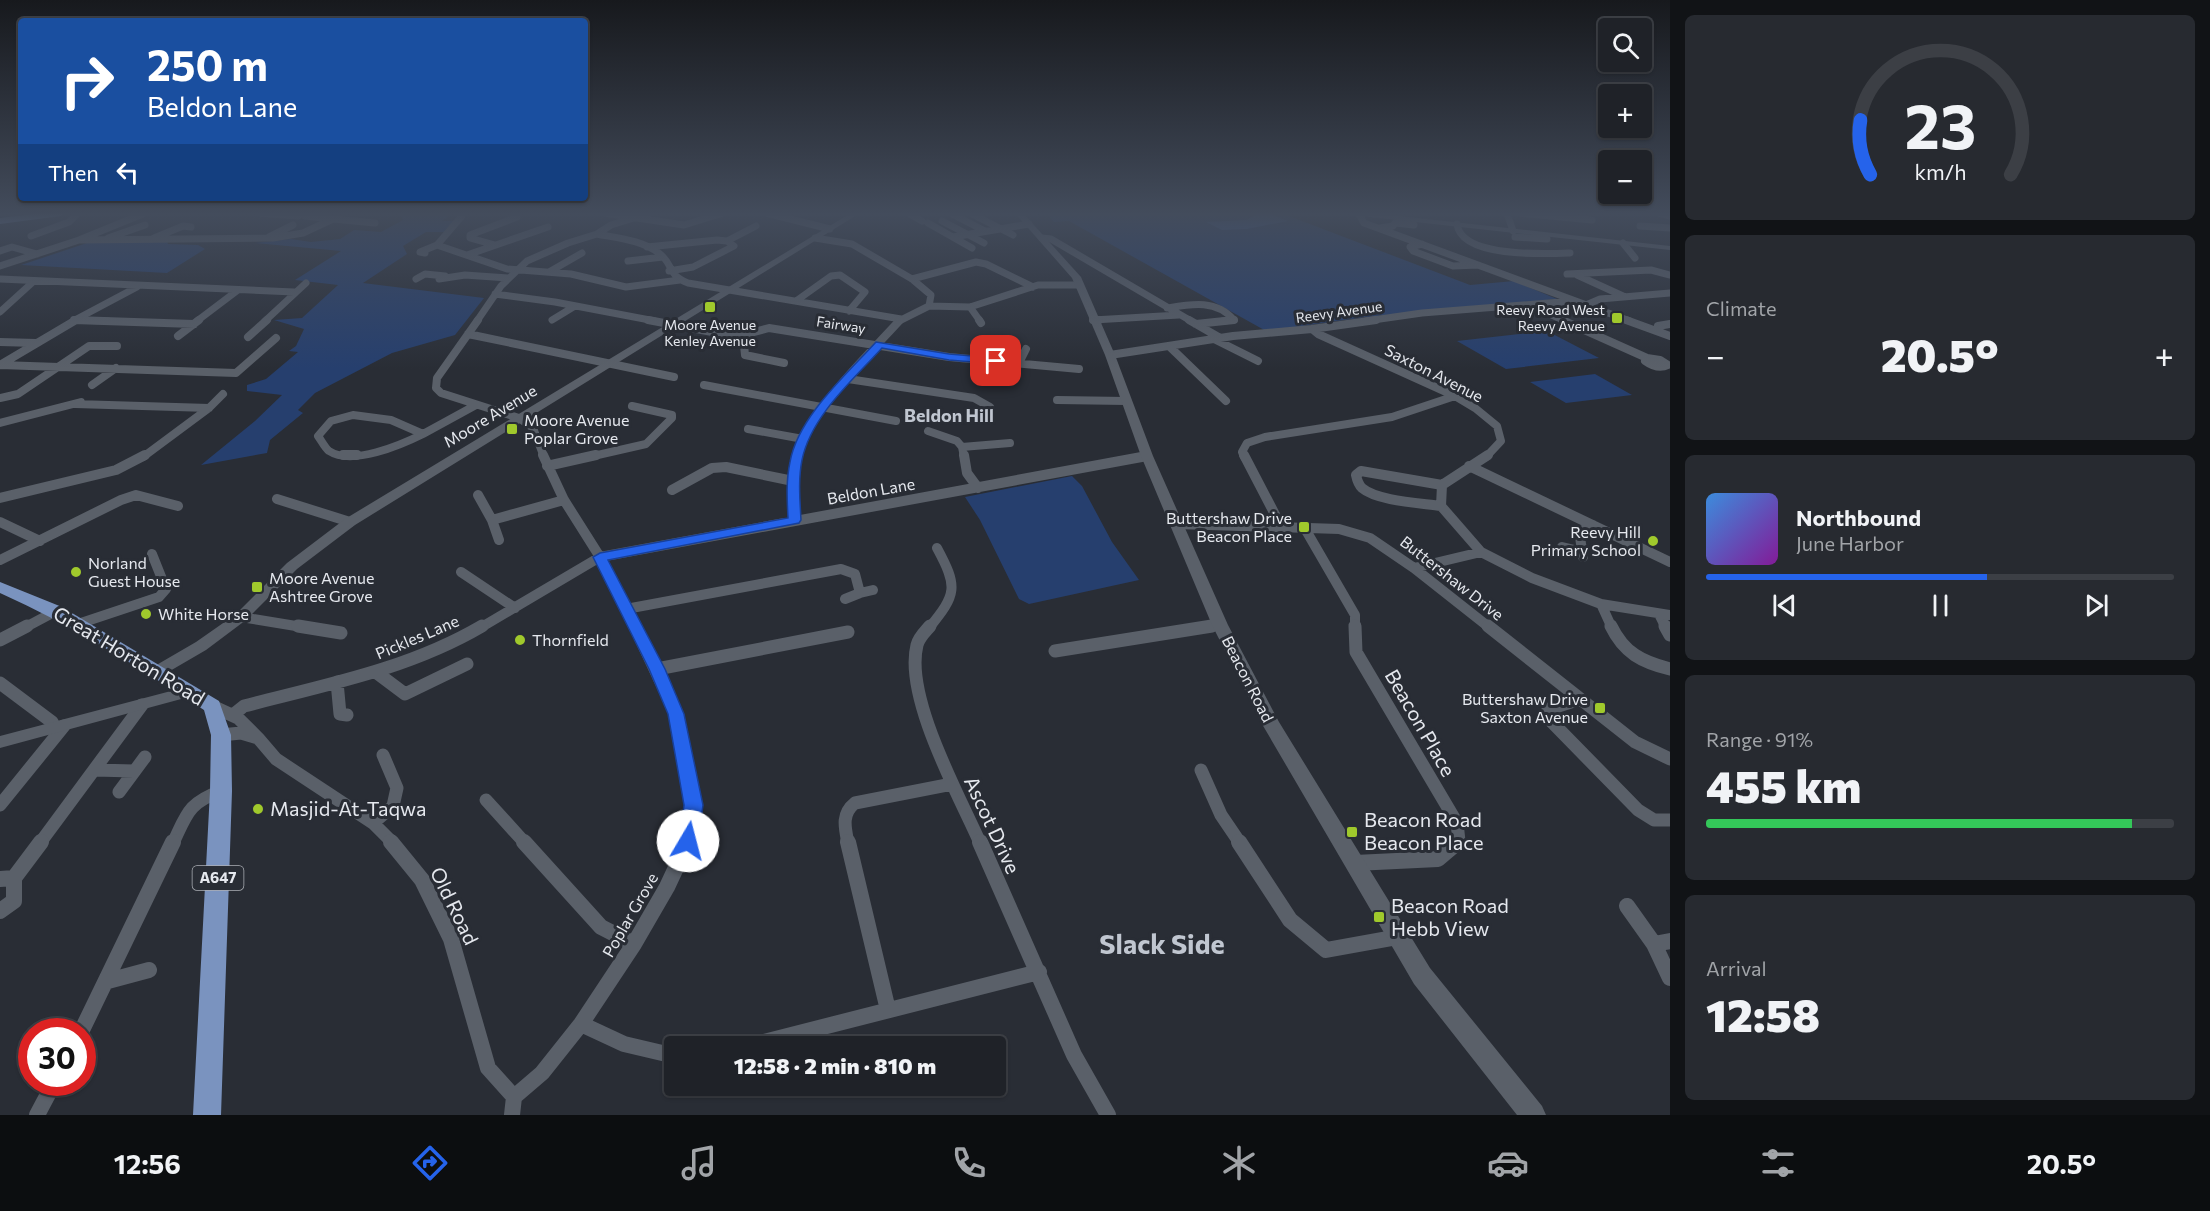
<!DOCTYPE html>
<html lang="en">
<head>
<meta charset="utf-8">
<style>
  :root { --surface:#1f2228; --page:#272a30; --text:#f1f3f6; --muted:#a1a4a8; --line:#3c3f45; --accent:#2563eb }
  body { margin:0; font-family:Commissioner,sans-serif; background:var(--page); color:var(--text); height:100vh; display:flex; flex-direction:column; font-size:22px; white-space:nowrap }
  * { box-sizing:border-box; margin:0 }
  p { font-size:20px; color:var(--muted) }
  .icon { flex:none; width:33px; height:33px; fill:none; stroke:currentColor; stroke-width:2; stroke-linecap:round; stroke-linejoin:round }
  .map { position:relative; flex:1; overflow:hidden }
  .drawer { display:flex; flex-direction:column; gap:15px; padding:15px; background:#111316; width:540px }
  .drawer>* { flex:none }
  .hud { position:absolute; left:18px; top:18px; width:570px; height:183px; border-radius:6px; box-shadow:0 2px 4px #0004,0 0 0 2px var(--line); background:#1a4fa0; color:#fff; overflow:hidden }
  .fabs { position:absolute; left:1598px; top:18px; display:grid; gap:12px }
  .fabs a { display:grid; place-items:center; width:54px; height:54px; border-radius:6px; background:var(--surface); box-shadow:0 2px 4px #0004,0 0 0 2px var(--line); font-size:30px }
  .speed { position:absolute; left:18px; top:1018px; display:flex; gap:12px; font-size:30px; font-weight:700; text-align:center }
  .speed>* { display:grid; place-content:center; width:78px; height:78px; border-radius:50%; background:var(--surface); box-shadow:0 2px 4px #0004,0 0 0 2px var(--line); line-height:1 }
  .speed .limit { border:9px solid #d22; background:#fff; color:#111 }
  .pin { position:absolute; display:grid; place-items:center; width:51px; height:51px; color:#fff; margin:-26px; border-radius:12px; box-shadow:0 3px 9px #0006 }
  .me { position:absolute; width:66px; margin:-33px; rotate:8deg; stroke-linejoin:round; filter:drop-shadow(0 0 4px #0008) }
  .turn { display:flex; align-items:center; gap:21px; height:126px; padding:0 30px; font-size:27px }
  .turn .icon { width:78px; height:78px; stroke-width:2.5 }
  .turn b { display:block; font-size:42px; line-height:51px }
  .then { display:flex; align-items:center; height:57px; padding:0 30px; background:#0003; gap:12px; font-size:22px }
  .big { font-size:45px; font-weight:800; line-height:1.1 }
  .drawer .tile { flex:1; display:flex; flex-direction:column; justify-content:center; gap:9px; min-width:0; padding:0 21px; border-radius:9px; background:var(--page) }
  .drawer .dial { align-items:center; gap:0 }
  .dial svg { height:156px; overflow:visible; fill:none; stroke:var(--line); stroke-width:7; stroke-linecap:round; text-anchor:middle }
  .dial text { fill:var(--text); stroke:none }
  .song { display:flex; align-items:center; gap:18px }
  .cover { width:72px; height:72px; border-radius:9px; background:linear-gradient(135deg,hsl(210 70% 55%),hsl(290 70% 35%)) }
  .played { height:6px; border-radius:3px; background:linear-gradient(90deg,var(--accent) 60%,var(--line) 60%) }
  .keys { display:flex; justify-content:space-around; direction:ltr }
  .heat { display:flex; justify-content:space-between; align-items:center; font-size:33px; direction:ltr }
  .charge { height:9px; border-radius:4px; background:linear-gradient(90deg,#34c759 91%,var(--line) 0) }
  .trip { position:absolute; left:664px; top:1036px; width:342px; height:60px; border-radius:6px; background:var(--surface); box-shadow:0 2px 4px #0004,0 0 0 2px var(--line); font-weight:800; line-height:60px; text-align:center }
  .tabs { display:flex; height:96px; justify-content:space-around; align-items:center; background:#0c0e10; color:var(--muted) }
  .tabs .icon { width:42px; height:42px }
  .tabs .on { color:var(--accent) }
  .tabs b { font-size:27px; color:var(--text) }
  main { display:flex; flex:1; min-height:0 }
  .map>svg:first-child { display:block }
  .green { fill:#263f6e }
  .forest { fill:#395c9c }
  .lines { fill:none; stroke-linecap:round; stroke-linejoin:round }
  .minor-far4 { stroke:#5a6069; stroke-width:7 }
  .minor-far3 { stroke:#5a6069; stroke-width:8 }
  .minor-far2 { stroke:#5a6069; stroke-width:10 }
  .minor-far1 { stroke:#5a6069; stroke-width:13 }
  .minor { stroke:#5a6069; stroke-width:16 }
  .tertiary { fill:#5a6069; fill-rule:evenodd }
  .secondary { fill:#5a6069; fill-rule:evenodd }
  .primary { fill:#7a93bf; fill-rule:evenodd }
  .route { fill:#2563eb; stroke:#184099; stroke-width:1.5 }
  .poi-dot { fill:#a0c92c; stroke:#292d35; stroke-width:2 }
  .labels { text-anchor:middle; stroke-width:6; stroke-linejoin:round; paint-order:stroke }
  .far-poi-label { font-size:14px; fill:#e5e8ee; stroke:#292d35; text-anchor:end }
  .far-street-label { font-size:14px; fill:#e5e8ee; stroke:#292d35 }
  .shield { fill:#292d35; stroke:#adb0b6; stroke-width:1.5 }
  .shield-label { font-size:15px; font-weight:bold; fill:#e5e8ee }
  .street-label { font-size:16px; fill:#e5e8ee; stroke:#292d35 }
  .poi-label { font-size:16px; fill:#e5e8ee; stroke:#292d35; text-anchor:start }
  .neighbourhood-label { font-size:18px; font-weight:bold; fill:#c0c6d0; stroke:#292d35 }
  .near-street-label { font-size:20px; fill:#e5e8ee; stroke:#292d35 }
  .near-poi-label { font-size:20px; fill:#e5e8ee; stroke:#292d35; text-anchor:start }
  .near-district-label { font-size:27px; font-weight:bold; fill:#c0c6d0; stroke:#292d35 }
</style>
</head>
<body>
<main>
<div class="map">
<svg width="1670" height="1115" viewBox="0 0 1670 1115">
  <rect width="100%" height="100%" fill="#292d35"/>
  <path class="green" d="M385,213h61l3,3 -7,5h12l-10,11h-18l-23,14 4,8 -44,29 121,15 -29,37 -63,18 -77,40 -17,17 5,3 -33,27 -3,13 -66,12 54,-44 27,-26 -35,-4v-6l19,-6 32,-27 -9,-1 7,-5 8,-17 -30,-9 28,-2 36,-33 -43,-5 46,-29 -86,-8 36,-4 20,3 29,-3 14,-9 27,2 22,-12 -3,-6z
    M1025,213h256l189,72 44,-4 43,18 -192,18 -99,14 -197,-110 -15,1 -6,-7z
    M167,241l1,3 30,1 7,4 -38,24 -146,-8 66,-22z
    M1547,331l52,27 -93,11 -49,-28z
    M1595,374l37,21 -66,8 -36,-21z
    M1072,476l10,10 30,56 27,38 -110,24 -10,-5 -39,-79 -15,-23z"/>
  <path class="forest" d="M1257,213h11l20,8 -41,8 -25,1 -16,-8 41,-2z"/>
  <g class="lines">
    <path class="minor-far4" d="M259,213l39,3
      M462,213v3l-25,29 70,24 64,5 55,13 54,-7
      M604,213l80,12 39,-12
      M766,213l64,16
      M908,213l14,8
      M950,213l35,18
      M970,213l43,22
      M1507,213l6,18
      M1520,213l72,7
      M1659,213l11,3
      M1359,214l5,9 266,98
      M333,219l42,4
      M942,221l42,22
      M928,223l44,25
      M1457,224c4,34 88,30 113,29
      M1640,226l30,2
      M1380,228l13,-2 2,-3 19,2
      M597,234c20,4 46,6 63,20 14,11 7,21 28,29l213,36
      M31,236l38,-14 9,-9
      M269,237l24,-12
      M953,237l76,-13
      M1515,237l32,2
      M108,238l37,-13
      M154,238l29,-12 8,1
      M815,238l37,6 60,35 19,16 -2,11
      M1042,238l9,1 140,82
      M79,240l194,-2 30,-5 30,-14 -28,-3
      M727,241l29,-15
      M1623,243l12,15
      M1422,244l-12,3 3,4 40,15 25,-1
      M495,245l-25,-7v-3l47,-18
      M647,247l70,-7 10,1 7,5 -41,21 -24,4
      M0,251l12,-4 25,7
      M425,253l-5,-1 17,-7
      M467,255l81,-28
      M628,261l35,-4
      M0,266l79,-26 66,-27
      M549,272l33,-19
      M1567,274l84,-4 19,5
      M1577,275l46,21
      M0,279l294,13
      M416,279l9,-5 20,2
      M439,279l26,-4 43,3
      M912,279l64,-17 10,2 47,23
      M495,294l60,8 100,19
      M796,301l35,-25 9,-1 25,17 -16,19
      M1586,305l14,-6 70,-6
      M1532,306l33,15
      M970,307l10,14
      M1167,308c24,-4 49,-9 67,12l-11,1
      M0,312l34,-31
      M74,320l34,1
      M552,320l23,-14
      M1093,320l86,-5
      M73,321l64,-34
      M197,321l41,-31
      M265,321l41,-38
      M477,321l24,-35 26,-25 41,-18 29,-9 14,-9 39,-12
      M899,321l30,-15 41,1 68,-22h41
      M1366,321l56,-8 151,-12"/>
    <path class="minor-far3" d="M74,320l120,4
      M478,320l-41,58 -1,10 5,5 78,25 14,10 11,29
      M648,320l75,14 20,1 26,-7 180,29 130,12
      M979,320l2,3
      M1093,320h6
      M1189,320l33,19
      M1562,320l85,38
      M1626,320l44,16
      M1196,324l38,-4
      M1658,326l12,-2
      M1312,329l6,5 137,62 20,12 22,18 4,15 -15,16
      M468,334l206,43
      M743,335l2,20 39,8
      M178,336l21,-16
      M248,337l19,-17
      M1216,340l42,21
      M0,342l36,1
      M1170,347l56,54
      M1110,355l123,-19 79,-7 64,-9
      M1647,358l13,2 8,5c-8,4 -16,1 -23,-4z
      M1019,363l7,-14
      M0,365l236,8 40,-35
      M0,365l76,-45
      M848,379l126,19 16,9
      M92,385l24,-17
      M704,385l192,36
      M0,398l18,-4 71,-48h28
      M1057,400l69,1
      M75,404l134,4
      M353,415l38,5 32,14c-22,11 -71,32 -94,17 -4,-3 -8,-11 -11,-15l13,-15z
      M0,423l81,-21
      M748,429l55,10
      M928,431l29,10 5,6
      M423,434l53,-29
      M143,457l66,-49 14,-14
      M589,457l57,-13 26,-26v-3l-40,-9
      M797,457c18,-54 66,-96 103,-137
      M964,457l-2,-10 48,-4
      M1143,457l4,-1
      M1244,457l-2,-5 5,-9 18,-6 127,-20 63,-21"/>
    <path class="minor-far2" d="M343,455h14
      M543,455l21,45 36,57 35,71
      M964,455l3,18 11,15
      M1244,455l37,71
      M1488,455l-46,30 -1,21 40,46 51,26 69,26 69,11
      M547,466l49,-11
      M1469,466l201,96
      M672,490l40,-22 14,-1 67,14
      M478,495l14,25 7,20
      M0,498l116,-28 29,-15
      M277,499l73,23
      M1441,506c-20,-3 -64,-5 -79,-18 -4,-4 -5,-8 -6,-13l5,-4 81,14
      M492,520l72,-20
      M794,520l-1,-39 5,-26
      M0,522l40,19
      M1177,524l162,5 31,9 44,30 76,60
      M1304,527l51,88v13
      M1562,547l21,5
      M1583,557l-3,-20 3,-7 10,-5
      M0,560l121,-60 15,-5 42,11
      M1414,568l67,-16
      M461,572l54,36
      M860,593l13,-3
      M1601,604l11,24
      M626,609l215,-40 14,5 5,19 -15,6
      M1659,614l7,14
      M241,617l67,11
      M78,624l81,-27 7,-8 -14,-35
      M24,628l32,-17
      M480,628l120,-71 547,-101
      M929,628c28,-34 29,-41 8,-80
      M1203,628l17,-3"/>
    <path class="minor-far1" d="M298,626l43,7
      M635,626l41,88 18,91 -7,38
      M930,626c-5,6 -11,11 -13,19 -13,52 42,150 63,198
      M1355,626l1,26 101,171 2,18 -3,2
      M1488,626l147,116 35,17
      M1611,626c13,27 31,36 59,43
      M1665,626l5,9
      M0,640l27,-14
      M1055,651l157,-25
      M657,669l191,-37
      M377,673l28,21 62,-30
      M337,682l3,32 7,1
      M0,683l52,39 3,6
      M1580,699l-31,10 -4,6 93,95 16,10h16
      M212,706l26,12 20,20
      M234,714l10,-8c81,-21 165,-37 238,-80
      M221,735l20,-2 17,5 18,21 97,64 20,20
      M95,770l39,1
      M1201,770l20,45 19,28
      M119,792l26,-35
      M486,800l39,43
      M0,805l64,-79
      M373,823l20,-17 4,-18 -14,-33
      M40,843l102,-138
      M173,843c14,-29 15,-40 48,-52
      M848,843c-3,-15 -7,-29 7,-40l97,-19"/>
    <path class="minor" d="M391,842l31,38 29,59 37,129 26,29 -2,18
      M524,842l77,85 33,17
      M848,842l40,168
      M980,842l94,213 34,60
      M1239,842l51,78 36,30 72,-13
      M1355,863l83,-4 20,-17
      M14,878l27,-36
      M0,879l14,-1
      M1627,906l27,38 16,34
      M0,911l14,-10v-23
      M1654,944l16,-3
      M108,981l41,-11
      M581,1024l43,20 51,12
      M81,1032l92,-190
      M744,1047l295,-75
      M514,1097l28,-24 39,-49 53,-80 33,-57 21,-45
      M37,1115l17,-32"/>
    <path class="tertiary" d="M851,213h9l-505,312 -58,44 -51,51 -40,30 -43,25h-10l-3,-4 3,-4 43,-25 40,-28 51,-51 58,-44z
      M1348,213h24l298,33v4l-318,-35z
      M190,686l6,1 2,4 -2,4 -196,53v-12z"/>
    <path class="secondary" d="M1015,213h8l58,64 34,78 38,101 75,169 51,97 151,246 112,138 4,9h-29l-103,-131 -152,-260 -50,-99 -71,-169 -36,-101 -33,-77z"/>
    <path class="primary" d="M41,213h24l-4,3 -61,8v-6z
      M0,582l62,25 157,94 12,34 1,56 -11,324h-28l17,-324 1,-56 -7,-25c-66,-43 -132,-85 -204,-117z"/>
  </g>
  <linearGradient id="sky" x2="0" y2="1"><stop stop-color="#17191d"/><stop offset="0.58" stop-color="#434c5c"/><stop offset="1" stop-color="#434c5c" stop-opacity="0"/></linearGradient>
  <rect width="1670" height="369" fill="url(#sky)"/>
  <path class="route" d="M876,342l73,12 47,4 5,3 -5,3 -47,-4 -67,-12c-29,32 -71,68 -80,112 -4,20 -2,40 -1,60l-2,3 -191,37 57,109 19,45 19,91 -5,36 -3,5 -7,2 -6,-2 -3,-5 5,-36 -16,-91 -19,-45 -56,-112 7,-4 188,-35c-1,-19 -2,-38 2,-56 8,-45 56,-87 86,-120z"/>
  <g class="poi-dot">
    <rect x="704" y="301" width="12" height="12" rx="3"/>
    <rect x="1611" y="312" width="12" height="12" rx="3"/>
    <rect x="506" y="423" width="12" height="12" rx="3"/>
    <rect x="1298" y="521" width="12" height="12" rx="3"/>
    <circle cx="1653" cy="541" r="6"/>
    <circle cx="76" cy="572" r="6"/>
    <rect x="251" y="581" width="12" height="12" rx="3"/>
    <circle cx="146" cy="614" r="6"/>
    <circle cx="520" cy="640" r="6"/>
    <rect x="1594" y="702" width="12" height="12" rx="3"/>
    <circle cx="258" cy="809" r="6"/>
    <rect x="1346" y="826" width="12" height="12" rx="3"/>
    <rect x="1373" y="911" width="12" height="12" rx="3"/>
  </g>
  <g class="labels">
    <g class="far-poi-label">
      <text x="1605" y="315">Reevy Road West<tspan x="1605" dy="16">Reevy Avenue</tspan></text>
      <text x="710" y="330" text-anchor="middle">Moore Avenue<tspan x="710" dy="16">Kenley Avenue</tspan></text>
    </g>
    <g class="far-street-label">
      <text transform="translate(1339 312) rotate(-8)" y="5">Reevy Avenue</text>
      <text transform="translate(841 325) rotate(9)" y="5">Fairway</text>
    </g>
    <rect class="shield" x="192.5" y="866" width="51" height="24" rx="4.5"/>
    <g class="shield-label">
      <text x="218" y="883">A647</text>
    </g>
    <g class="street-label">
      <text transform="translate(1434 373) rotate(27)" y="6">Saxton Avenue</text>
      <text transform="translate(490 416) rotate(-31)" y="6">Moore Avenue</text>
      <text transform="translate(871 491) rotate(-10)" y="6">Beldon Lane</text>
      <text transform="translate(1452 578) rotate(38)" y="6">Buttershaw Drive</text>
      <text transform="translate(417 637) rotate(-23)" y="6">Pickles Lane</text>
      <text transform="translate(1248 679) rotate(63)" y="6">Beacon Road</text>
      <text transform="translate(630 915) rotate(-60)" y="6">Poplar Grove</text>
    </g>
    <g class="poi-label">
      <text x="524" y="426">Moore Avenue<tspan x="524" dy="18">Poplar Grove</tspan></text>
      <text x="1292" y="524" text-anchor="end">Buttershaw Drive<tspan x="1292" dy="18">Beacon Place</tspan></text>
      <text x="1641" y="538" text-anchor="end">Reevy Hill<tspan x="1641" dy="18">Primary School</tspan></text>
      <text x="88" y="569">Norland<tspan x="88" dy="18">Guest House</tspan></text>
      <text x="269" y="584">Moore Avenue<tspan x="269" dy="18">Ashtree Grove</tspan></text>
      <text x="158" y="620">White Horse</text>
      <text x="532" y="646">Thornfield</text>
      <text x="1588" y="705" text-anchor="end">Buttershaw Drive<tspan x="1588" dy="18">Saxton Avenue</tspan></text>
    </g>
    <g class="neighbourhood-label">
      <text x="949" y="422">Beldon Hill</text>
    </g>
    <g class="near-street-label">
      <text transform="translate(129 656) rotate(31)" y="7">Great Horton Road</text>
      <text transform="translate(1420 723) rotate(60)" y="7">Beacon Place</text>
      <text transform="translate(992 825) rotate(65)" y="7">Ascot Drive</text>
      <text transform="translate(454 906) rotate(64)" y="7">Old Road</text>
    </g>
    <g class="near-poi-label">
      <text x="270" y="816">Masjid-At-Taqwa</text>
      <text x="1364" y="827">Beacon Road<tspan x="1364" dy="23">Beacon Place</tspan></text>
      <text x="1391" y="913">Beacon Road<tspan x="1391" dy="23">Hebb View</tspan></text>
    </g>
    <g class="near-district-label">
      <text x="1162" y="954">Slack Side</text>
    </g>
  </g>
</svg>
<div class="fabs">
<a><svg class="icon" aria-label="search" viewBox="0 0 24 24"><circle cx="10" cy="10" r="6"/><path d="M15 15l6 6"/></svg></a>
<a>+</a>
<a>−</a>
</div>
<div class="speed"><div class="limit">30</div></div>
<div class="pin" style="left:996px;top:361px;background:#d93025"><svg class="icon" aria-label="arrive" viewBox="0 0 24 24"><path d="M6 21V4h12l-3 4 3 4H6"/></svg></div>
<svg class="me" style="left:688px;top:841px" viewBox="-20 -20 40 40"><circle r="19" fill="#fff"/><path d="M0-13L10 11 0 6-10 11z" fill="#2563eb"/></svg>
<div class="trip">12:58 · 2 min · 810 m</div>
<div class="hud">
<div class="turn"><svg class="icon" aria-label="right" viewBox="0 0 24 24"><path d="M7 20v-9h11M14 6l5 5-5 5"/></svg><div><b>250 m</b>Beldon Lane</div></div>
<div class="then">Then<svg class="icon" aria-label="left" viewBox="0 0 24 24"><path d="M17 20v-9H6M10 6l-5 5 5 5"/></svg></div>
</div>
</div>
<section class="drawer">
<div class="tile dial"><svg viewBox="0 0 100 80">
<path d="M14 69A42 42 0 1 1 86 69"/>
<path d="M14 69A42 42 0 0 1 9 41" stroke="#2563eb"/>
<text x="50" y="56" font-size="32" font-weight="700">23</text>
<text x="50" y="72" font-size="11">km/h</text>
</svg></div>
<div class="tile"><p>Climate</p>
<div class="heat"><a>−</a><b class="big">20.5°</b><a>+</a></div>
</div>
<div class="tile">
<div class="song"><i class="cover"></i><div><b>Northbound</b><p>June Harbor</p></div></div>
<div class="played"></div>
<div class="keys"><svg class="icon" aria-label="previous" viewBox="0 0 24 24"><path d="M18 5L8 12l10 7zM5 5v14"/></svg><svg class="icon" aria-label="pause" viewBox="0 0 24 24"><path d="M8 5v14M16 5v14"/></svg><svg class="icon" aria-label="next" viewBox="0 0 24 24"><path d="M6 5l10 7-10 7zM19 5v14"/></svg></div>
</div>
<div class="tile"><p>Range · 91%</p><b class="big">455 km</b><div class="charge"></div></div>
<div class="tile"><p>Arrival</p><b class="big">12:58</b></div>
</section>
</main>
<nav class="tabs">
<b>12:56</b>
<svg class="icon on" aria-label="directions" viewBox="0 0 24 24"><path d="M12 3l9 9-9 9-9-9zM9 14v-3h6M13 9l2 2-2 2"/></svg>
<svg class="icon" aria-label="music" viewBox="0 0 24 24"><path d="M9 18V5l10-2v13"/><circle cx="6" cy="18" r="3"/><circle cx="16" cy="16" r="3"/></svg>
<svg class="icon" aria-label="phone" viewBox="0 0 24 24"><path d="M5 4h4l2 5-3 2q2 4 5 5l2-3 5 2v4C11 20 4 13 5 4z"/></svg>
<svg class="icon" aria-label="climate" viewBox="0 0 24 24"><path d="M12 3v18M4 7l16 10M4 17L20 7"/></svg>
<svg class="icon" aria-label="car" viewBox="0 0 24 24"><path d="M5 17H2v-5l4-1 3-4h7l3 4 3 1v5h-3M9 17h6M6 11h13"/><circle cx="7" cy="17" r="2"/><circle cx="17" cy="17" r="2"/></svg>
<svg class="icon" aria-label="filters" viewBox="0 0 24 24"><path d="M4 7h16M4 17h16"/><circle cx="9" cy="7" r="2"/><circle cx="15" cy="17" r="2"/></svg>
<b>20.5°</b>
</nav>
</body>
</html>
